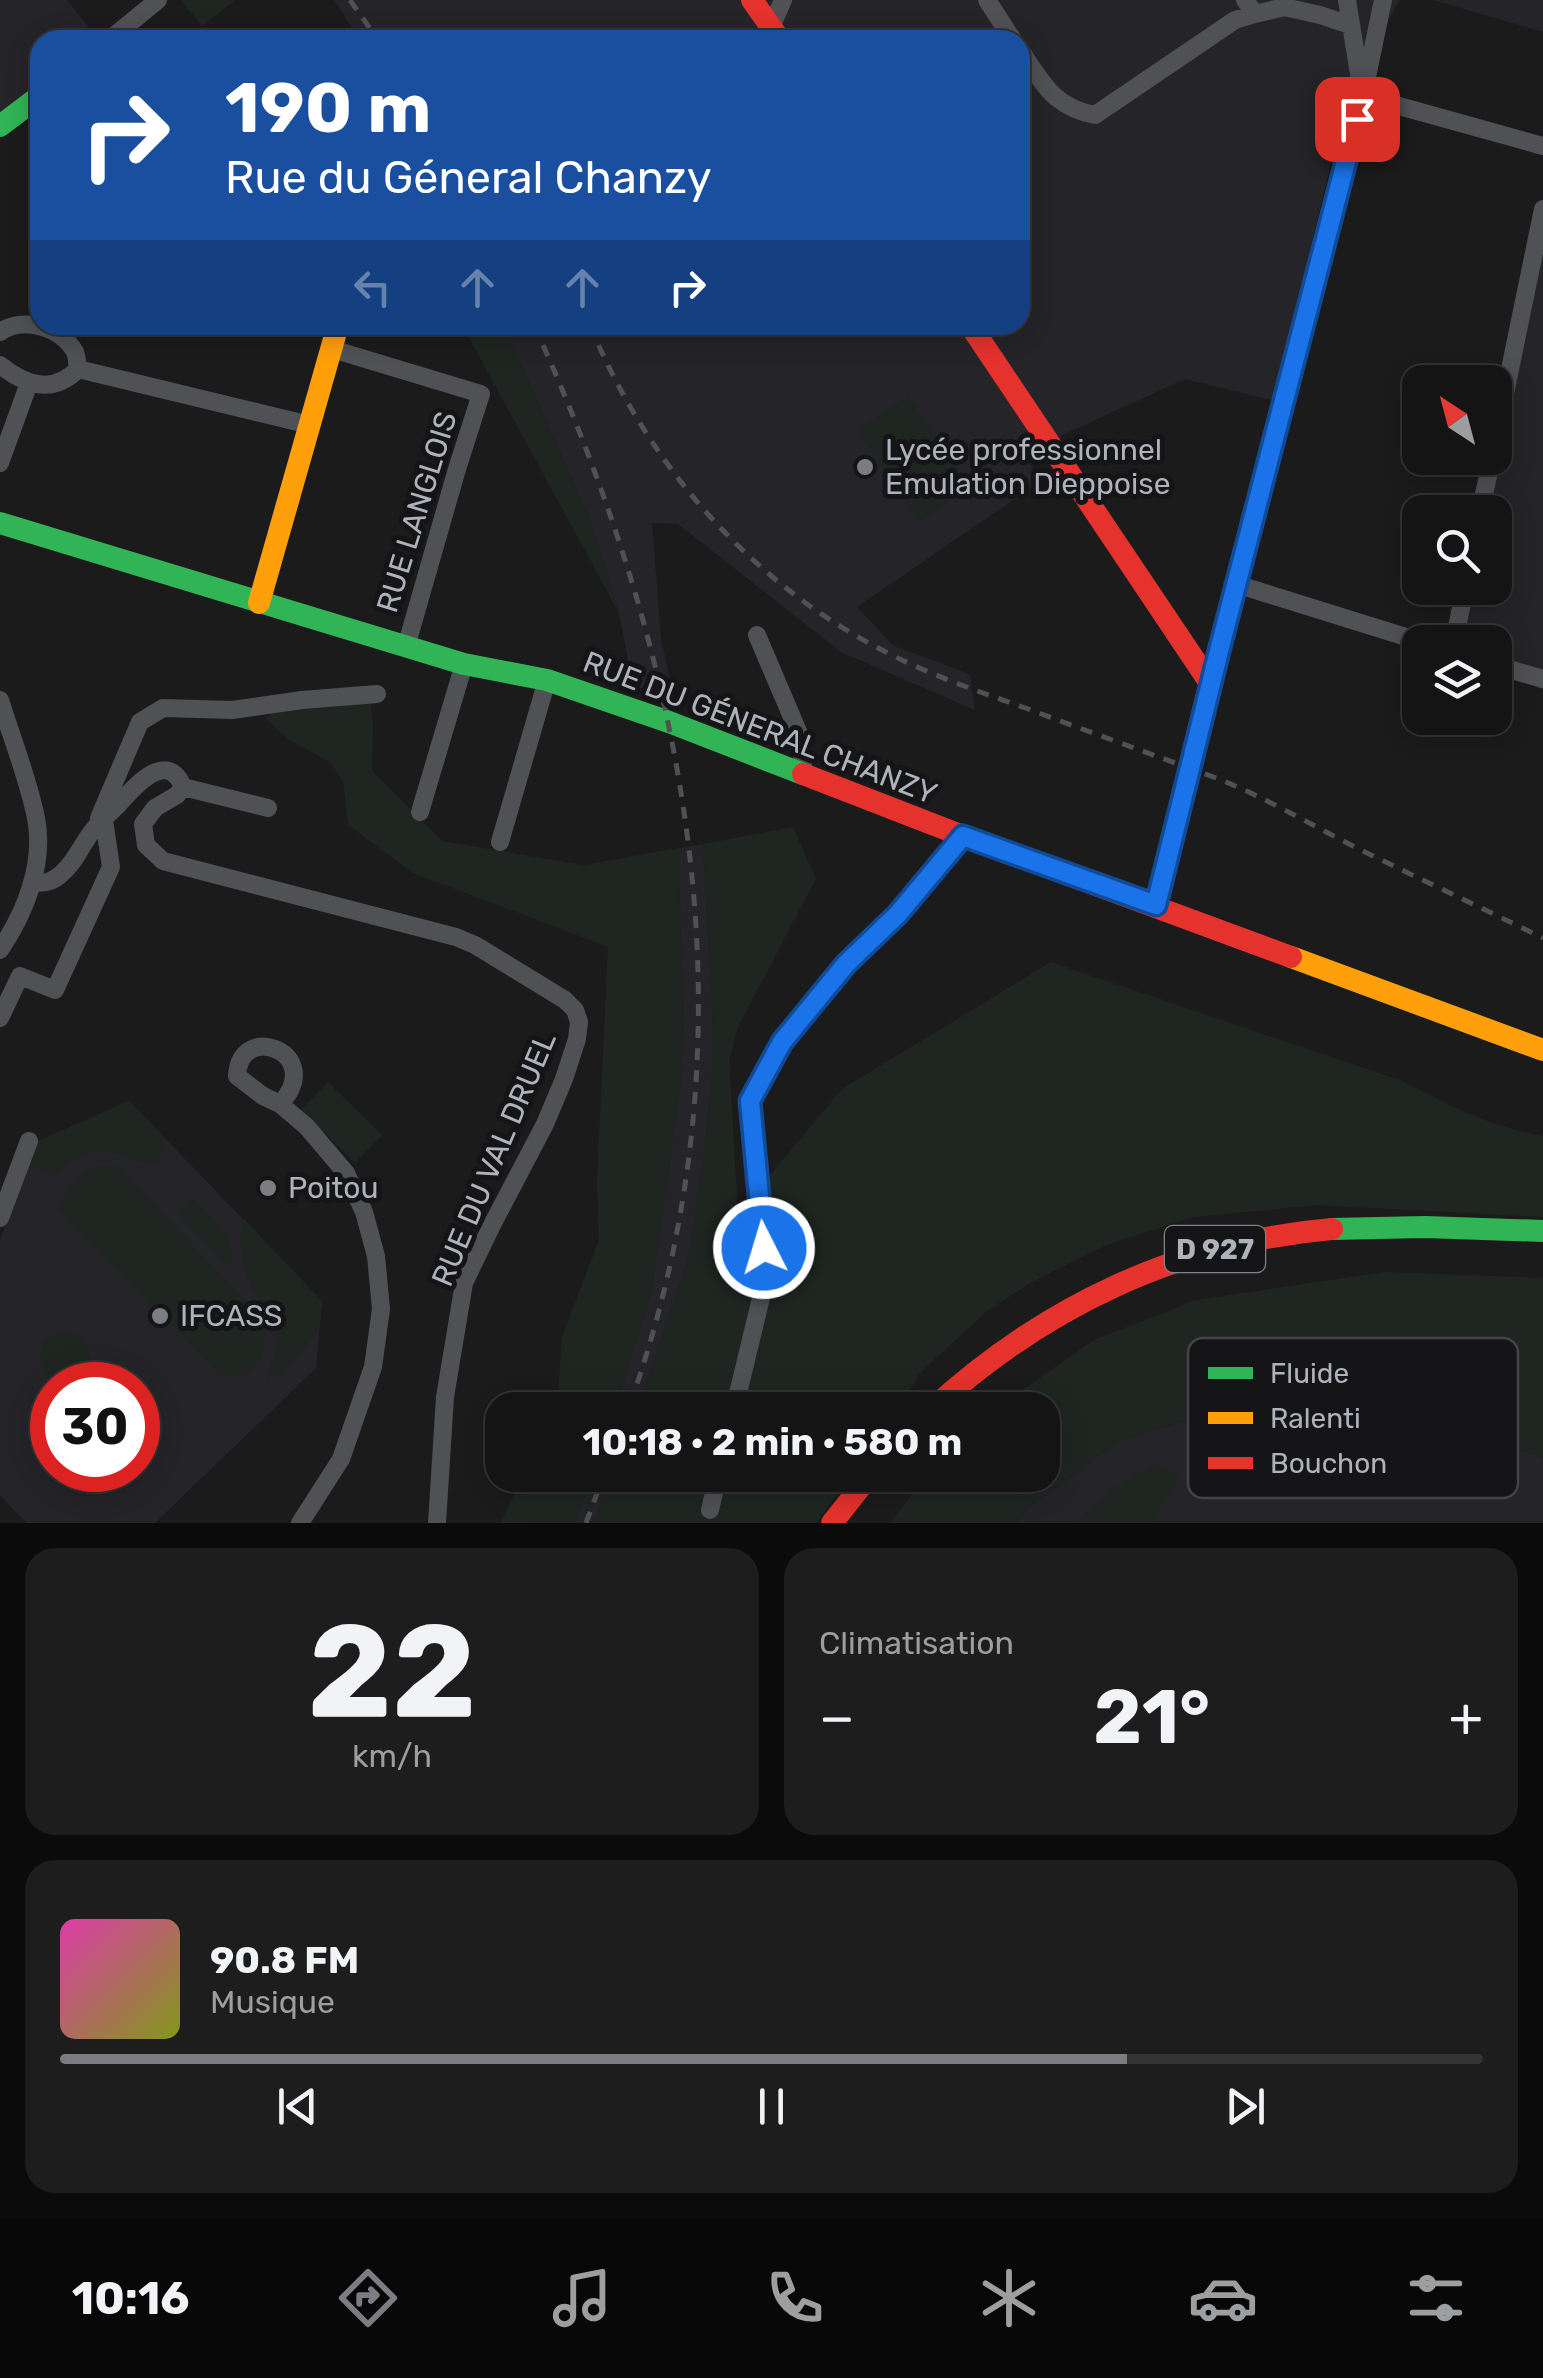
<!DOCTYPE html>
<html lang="fr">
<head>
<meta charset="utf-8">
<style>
  :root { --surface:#141415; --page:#1d1d1e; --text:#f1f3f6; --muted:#9d9ea0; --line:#333334; --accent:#7b7d83 }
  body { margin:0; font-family:Rubik,sans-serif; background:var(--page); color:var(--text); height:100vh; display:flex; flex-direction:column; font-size:38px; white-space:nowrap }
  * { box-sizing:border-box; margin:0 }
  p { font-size:32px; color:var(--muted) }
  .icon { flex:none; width:55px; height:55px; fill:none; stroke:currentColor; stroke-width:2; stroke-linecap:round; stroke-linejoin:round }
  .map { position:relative; height:1523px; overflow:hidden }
  .sheet { display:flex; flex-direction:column; gap:25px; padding:25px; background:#0b0b0c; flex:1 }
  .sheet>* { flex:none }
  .banner { position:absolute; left:30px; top:30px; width:1000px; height:305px; border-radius:30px; box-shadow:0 5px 25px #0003,0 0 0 2px var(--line); background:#1a4fa0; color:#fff; overflow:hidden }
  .needle { width:65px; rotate:324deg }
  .controls { position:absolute; left:1402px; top:365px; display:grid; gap:20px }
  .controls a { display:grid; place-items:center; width:110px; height:110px; border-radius:20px; background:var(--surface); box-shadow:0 5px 25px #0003,0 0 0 2px var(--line); font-size:50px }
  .speed { position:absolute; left:30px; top:1362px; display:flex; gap:20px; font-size:50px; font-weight:700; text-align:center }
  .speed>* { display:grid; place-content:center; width:130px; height:130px; border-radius:50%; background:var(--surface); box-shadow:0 5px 25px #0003,0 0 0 2px var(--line); line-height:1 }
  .speed .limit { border:15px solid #d22; background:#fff; color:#111 }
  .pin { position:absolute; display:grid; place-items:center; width:85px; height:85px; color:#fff; margin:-42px; border-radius:20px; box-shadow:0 5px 15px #0006 }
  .me { position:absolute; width:110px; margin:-55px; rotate:355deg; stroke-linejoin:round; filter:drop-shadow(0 0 8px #0008) }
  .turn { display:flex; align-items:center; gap:35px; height:210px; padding:0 30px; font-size:45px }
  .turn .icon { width:130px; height:130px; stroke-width:2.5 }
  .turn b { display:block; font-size:70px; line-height:85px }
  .lanes { display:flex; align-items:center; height:95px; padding:0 30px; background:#0003; justify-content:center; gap:50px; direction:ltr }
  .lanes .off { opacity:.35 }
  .big { font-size:75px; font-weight:700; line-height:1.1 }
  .sheet .card { flex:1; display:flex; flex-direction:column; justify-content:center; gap:15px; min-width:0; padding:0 35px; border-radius:30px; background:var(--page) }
  .sheet .dial { align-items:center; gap:0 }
  .dial b { font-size:130px; line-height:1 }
  .song { display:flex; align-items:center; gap:30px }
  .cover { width:120px; height:120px; border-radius:15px; background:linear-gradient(135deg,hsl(320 70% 55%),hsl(70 70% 35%)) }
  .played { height:10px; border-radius:5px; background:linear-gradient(90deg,var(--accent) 75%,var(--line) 75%) }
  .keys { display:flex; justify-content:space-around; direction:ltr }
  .heat { display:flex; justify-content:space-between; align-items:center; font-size:55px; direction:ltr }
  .sheet .tiles { flex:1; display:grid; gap:25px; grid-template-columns:1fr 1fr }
  .card:last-child { grid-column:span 2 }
  .trip { position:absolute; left:485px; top:1392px; width:575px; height:100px; border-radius:30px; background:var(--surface); box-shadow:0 5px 25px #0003,0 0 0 2px var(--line); font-weight:700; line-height:100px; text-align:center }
  .dock { display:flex; height:160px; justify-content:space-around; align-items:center; background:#080808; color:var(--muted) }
  .dock .icon { width:70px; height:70px }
  .dock .on { color:var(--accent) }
  .dock b { font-size:45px; color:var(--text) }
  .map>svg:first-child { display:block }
  .built { fill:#252529; fill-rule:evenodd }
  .green { fill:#1f2621 }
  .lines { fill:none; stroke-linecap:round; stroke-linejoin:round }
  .street { stroke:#505154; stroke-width:18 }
  .fast { stroke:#30b455; stroke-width:22 }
  .slow { stroke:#ff9f0a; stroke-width:22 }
  .jam { stroke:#e5322d; stroke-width:22 }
  .rail { stroke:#505153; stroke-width:5; stroke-dasharray:12 10; stroke-linecap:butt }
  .route-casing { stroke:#114b97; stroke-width:25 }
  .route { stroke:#1a73e8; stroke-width:18 }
  .poi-dot { fill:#7b7d83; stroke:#151518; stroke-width:4 }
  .labels { text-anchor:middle; stroke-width:10; stroke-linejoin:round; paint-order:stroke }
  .shield { fill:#151518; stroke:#80838a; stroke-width:2.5 }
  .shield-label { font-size:28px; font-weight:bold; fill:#aeb2bb }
  .poi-label { font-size:30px; fill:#aeb2bb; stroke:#151518; text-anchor:start }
  .street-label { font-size:30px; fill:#aeb2bb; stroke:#151518 }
  .key { fill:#151518; stroke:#434449; stroke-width:2.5 }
  .key-label { font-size:28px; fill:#aeb2bb }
</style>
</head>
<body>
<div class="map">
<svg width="1543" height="1523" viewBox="0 0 1543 1523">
  <rect width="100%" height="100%" fill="#1b1b1c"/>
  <path class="built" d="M0,0h67l30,38 -57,2v44l-40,31z
    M334,0h1066l-52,91 -74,310 -89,-22 -162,74 18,28 -184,126 37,39 76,28 5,36 -134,-58 -163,-128 -26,-1 9,115 15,69 -30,-8 -17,-34 -10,-52 -29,-93 -87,-195h517v-285h-660z
    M1433,0h110v32z
    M1543,239v450l-48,-14v-33h-48l13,-54h35v-76h-17z
    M703,844l11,203 -9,98 -16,112 -52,153h-22l37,-122 29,-209 3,-57 -6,-174z
    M129,1101l193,200 -6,67 -161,155h-129l-26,-28v-255l36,-98zM52,1385h86v85h-86z
    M1338,1403l111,25 88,27 6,3v65h-525l7,-13 95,-70 104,-31z
    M593,1475h20l-20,48h-18z"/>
  <path class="green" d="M181,0h54l-33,26z
    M462,325h41l87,195 29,93z
    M908,396l62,91 -51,35 -62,-91z
    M296,692h73l4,33 -1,46 70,70 142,24 94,-17 6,174 -3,57 -29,209 -37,122h-58l5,-73 37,-97 -2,-59 11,-234 -195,-74 -65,-48 -5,-44 -12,-18 -44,-25 -21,-19z
    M793,827l23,52 -77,146 -10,35 9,153 104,-124 209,-127 351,119c45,24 90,46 141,55v81l-226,-12 -123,12 -85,27 -77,38 -45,29 -67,62 -22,37h-261l52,-153 16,-112 9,-99 -11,-202z
    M328,1082l54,53 -27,28 -54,-53z
    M129,1101l37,38 -8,23c-27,3 -23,-4 -46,-9 -24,-5 -40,7 -57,21l-28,-8 9,-24z
    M105,1165l13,2 139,146c19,31 -1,74 -39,60l-157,-162 -2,-6c11,-22 21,-36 46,-40z
    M194,1199c17,19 44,37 37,64l-4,1 -49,-50z
    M243,1218l79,83 -3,30 -36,41 -17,9c3,-16 12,-29 10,-46 -2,-18 -16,-33 -24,-48 -10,-18 -14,-49 -9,-69z
    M1385,1272l158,6v180l-6,-3 -88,-27 -111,-25 -114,6 -104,31 -95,70 -7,13h-128l37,-48h115v-65h-48l100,-70 102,-40z
    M40 1357a25 25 0 1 1 50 0a25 25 0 1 1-50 0Z
    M1154,1464l25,14 -29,45h-77l39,-33z
    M525,1475h68l-18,48h-75z
    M613,1475h239l-36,48h-223z"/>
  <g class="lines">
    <path class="street" d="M987,0l26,40
      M1245,0l10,14 29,-7 36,8 30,10
      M1347,0l14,86
      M771,27l12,-27
      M109,40l49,-40
      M1020,50c23,33 33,57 75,65l140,-95 20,-6
      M1363,96l180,50
      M0,332c23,-16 61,-5 75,20 2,4 2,12 3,17 -25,26 -53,16 -78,-4
      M332,349l149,45 -24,75 -51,178
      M78,369l232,56
      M1495,442l48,-233
      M0,463l29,-80
      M1480,512l12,-54
      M1236,584l186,58
      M757,635l43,101 4,38
      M1454,642l11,-54
      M1495,665l48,14
      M1210,683l153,-587 20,-96
      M0,700c12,39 28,78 36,118 9,46 -11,95 -36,132
      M183,787l85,21
      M420,812l44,-148
      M99,818l41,-96 23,-14 69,2 70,-10 75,-6
      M500,842l47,-162
      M32,883c13,0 19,0 29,-9 15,-12 21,-31 33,-45 7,-8 15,-15 23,-23 15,-17 50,-59 66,-19l-6,8 -22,13 -12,16 3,21 17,16 293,76 19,8 90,55 10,10 4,12 -2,17 -13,40 -19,45 -53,101 -28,58 -19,114 -8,126
      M0,1018l20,-42 35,14 56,-123 -7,-47
      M280,1104c47,-50 -40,-85 -43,-28l26,20 17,8 27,23 39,46 18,39 12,44 5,53 -8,58 -32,92 -41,64
      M0,1218l29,-77
      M734,1410l32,-133 -15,-176 31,-59 64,-78 53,-50 64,-78
      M710,1510l8,-35"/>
    <path class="fast" d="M0,126l37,-28 3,3
      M0,523l464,141 83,16 122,42 134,52
      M1332,1229l93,-2 118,4"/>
    <path class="slow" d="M259,603l79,-278
      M1291,957l252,93"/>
    <path class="jam" d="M752,0l28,40
      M970,325l240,358 -54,222
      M803,774l160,62 328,121
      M931,1410c112,-103 248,-168 401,-181
      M832,1523l38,-48"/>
    <path class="rail" d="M350,0l28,40
      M534,325c158,348 227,715 94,1085
      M590,325c57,140 164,262 300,329 45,23 93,39 141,56 61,23 123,45 185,68 49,19 95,47 143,71 61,30 123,59 184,89
      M586,1523l18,-48"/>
  </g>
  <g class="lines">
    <g class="route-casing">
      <path id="route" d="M764,1248l-14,-147 32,-59 64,-78 52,-50 65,-78 193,69 64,-258 137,-528"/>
    </g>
    <use href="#route" class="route"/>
  </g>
  <g class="poi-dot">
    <circle cx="865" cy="467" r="10"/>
    <circle cx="268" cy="1188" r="10"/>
    <circle cx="160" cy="1316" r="10"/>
  </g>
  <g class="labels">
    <rect class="shield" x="1165" y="1226" width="100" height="46" rx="8"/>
    <g class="shield-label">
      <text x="1215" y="1259">D 927</text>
    </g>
    <g class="poi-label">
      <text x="885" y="460">Lycée professionnel<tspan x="885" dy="34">Emulation Dieppoise</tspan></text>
      <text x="288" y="1198">Poitou</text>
      <text x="180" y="1326">IFCASS</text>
    </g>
    <g class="street-label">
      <text transform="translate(417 512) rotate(-73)" y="10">RUE LANGLOIS</text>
      <text transform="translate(760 728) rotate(21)" y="10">RUE DU GÉNERAL CHANZY</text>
      <text transform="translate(494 1159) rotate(-67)" y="10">RUE DU VAL DRUEL</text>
    </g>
  </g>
  <rect x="1188" y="1338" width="330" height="160" rx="15" class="key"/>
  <rect x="1208" y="1367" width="45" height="12" fill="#30b455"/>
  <rect x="1208" y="1412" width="45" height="12" fill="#ff9f0a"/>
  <rect x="1208" y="1457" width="45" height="12" fill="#e5322d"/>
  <g class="key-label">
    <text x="1270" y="1383">Fluide</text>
    <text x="1270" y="1428">Ralenti</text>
    <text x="1270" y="1473">Bouchon</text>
  </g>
</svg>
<div class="controls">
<a><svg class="needle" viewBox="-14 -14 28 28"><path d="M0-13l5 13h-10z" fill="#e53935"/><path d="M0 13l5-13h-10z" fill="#9d9ea0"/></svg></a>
<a><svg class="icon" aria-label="search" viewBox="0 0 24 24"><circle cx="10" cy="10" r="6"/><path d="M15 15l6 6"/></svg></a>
<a><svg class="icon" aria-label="layers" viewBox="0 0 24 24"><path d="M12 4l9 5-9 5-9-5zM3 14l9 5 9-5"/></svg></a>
</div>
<div class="speed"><div class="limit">30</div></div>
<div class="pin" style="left:1357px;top:119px;background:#d93025"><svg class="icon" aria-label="arrive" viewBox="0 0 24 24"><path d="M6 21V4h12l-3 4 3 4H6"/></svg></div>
<svg class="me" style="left:764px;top:1248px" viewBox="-20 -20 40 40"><circle r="17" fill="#1a73e8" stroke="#fff" stroke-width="3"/><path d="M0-11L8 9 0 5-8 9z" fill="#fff"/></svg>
<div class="trip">10:18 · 2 min · 580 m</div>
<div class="banner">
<div class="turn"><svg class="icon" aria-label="right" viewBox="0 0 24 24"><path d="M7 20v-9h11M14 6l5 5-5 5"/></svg><div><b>190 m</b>Rue du Géneral Chanzy</div></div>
<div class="lanes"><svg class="icon off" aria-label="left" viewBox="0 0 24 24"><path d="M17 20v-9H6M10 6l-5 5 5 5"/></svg><svg class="icon off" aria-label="ahead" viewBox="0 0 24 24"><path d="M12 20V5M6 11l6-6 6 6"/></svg><svg class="icon off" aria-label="ahead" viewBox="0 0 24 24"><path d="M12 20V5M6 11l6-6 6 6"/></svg><svg class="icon" aria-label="right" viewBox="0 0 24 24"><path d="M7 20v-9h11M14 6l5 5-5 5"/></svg></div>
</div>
</div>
<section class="sheet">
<div class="tiles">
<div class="card dial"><b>22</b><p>km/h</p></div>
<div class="card"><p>Climatisation</p>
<div class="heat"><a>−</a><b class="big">21°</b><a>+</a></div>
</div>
<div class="card">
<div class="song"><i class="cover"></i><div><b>90.8 FM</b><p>Musique</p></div></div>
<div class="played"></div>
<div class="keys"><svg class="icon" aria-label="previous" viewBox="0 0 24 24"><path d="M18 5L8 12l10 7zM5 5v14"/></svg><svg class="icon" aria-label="pause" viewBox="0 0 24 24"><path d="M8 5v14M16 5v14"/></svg><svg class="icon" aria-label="next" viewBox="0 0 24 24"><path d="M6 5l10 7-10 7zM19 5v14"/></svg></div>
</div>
</div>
</section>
<nav class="dock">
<b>10:16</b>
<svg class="icon on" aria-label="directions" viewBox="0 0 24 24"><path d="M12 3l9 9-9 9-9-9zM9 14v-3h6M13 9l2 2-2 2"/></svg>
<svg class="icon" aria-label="music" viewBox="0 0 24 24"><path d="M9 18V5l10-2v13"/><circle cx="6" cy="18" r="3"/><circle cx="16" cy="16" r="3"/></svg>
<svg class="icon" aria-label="phone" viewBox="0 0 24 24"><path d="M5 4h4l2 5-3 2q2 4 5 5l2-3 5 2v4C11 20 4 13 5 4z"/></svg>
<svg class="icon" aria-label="climate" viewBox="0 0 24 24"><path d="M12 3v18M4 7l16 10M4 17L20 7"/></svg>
<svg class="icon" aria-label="car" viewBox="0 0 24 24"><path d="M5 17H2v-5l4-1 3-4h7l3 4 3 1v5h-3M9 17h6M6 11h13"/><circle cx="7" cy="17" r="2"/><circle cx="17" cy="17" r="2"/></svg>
<svg class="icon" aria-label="filters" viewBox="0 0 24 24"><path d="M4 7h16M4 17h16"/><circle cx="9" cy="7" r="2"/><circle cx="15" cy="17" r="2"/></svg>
</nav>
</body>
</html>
